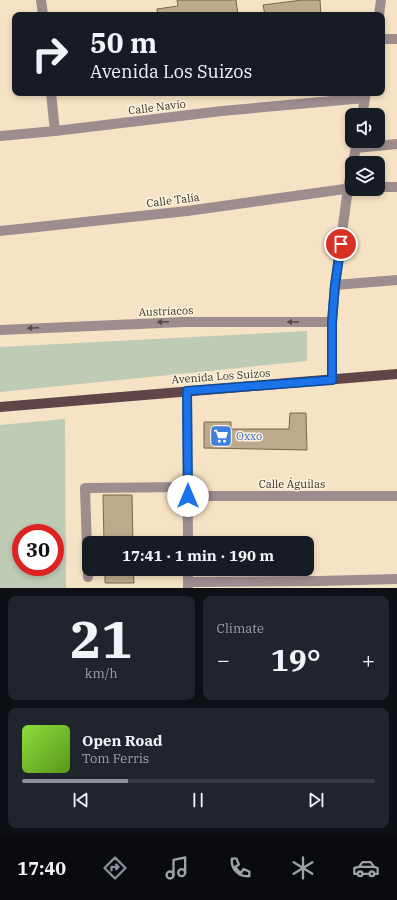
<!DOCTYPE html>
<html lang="en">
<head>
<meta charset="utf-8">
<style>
  :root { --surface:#171b24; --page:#20242c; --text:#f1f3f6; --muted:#9ea1a6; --line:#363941; --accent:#8c9099 }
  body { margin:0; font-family:"IBM Plex Serif",serif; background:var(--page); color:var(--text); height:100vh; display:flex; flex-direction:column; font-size:15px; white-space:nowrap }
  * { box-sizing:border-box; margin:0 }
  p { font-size:13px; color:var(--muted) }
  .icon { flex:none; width:22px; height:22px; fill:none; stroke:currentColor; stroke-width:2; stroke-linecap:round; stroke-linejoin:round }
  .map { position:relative; height:588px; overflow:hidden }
  .side { display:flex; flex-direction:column; gap:8px; padding:8px; background:#0d0f14; flex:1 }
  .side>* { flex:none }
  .guide { position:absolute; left:12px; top:12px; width:373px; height:84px; border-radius:8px; box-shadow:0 2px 6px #0003; background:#171b24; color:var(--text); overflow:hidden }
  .fabs { position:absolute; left:345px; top:108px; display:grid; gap:8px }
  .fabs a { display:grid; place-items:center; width:40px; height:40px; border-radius:8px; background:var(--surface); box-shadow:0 2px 6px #0003; font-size:20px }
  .speed { position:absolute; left:12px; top:524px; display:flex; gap:8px; font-size:20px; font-weight:700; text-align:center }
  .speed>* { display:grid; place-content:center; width:52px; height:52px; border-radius:50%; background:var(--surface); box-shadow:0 2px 6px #0003; line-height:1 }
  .speed .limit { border:6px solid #d22; background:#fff; color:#111 }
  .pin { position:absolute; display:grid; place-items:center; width:34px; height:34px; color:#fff; margin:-17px; border:2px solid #fff; border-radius:50%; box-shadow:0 1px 4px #0007 }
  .me { position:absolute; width:44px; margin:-22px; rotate:0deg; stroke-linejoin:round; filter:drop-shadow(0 0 3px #0008) }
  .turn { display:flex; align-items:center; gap:14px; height:84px; padding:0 12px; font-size:18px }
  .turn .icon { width:52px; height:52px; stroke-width:2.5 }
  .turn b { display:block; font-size:28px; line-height:34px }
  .big { font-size:30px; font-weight:700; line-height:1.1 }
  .side .card { flex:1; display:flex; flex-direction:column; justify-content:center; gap:6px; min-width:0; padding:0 14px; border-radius:8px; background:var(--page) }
  .side .dial { align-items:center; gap:0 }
  .dial b { font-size:52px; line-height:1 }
  .song { display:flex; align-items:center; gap:12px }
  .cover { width:48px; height:48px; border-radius:6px; background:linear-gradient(135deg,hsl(90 70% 55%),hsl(90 70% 35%)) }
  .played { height:4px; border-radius:2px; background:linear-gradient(90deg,var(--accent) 30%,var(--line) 30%) }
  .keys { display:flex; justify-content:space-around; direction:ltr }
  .heat { display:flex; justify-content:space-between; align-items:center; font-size:22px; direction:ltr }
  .side .tiles { flex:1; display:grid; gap:8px; grid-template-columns:1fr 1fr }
  .card:last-child { grid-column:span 2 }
  .trip { position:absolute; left:82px; top:536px; width:232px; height:40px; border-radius:8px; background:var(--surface); box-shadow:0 2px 6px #0003; font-weight:700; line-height:40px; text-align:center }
  .tab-bar { display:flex; height:64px; justify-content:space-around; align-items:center; background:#090b0e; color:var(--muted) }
  .tab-bar .icon { width:28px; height:28px }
  .tab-bar .active { color:var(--accent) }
  .tab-bar b { font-size:18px; color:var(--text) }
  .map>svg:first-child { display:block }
  .green { fill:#becbb5; fill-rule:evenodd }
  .building { fill:#bbaa8e; stroke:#77674b }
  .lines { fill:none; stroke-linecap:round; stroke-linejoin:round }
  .minor { stroke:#9e8d8f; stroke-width:10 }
  .major { stroke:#614649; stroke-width:10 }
  .oneway { fill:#564c44 }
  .route-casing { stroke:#114b97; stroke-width:10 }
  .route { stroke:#1a73e8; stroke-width:7 }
  .labels { text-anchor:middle; stroke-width:3; stroke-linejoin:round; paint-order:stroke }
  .street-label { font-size:11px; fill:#373024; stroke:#fdf2df }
  .shop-label { font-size:11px; fill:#366cbe; stroke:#fdf2df; text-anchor:start }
</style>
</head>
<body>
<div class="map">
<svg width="397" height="588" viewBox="0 0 397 588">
  <rect width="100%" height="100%" fill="#f6e3c5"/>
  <path class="green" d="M307,331v30l-307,31v-45z
    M65,419l1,169h-66v-163zM21,533h34v34h-34z"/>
  <path class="building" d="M177,0h59l2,15h-80l-1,-6 21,-3z
    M302,0h18l1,15h-56l-2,-10z
    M290,413h16l1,37 -103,-2v-26h27v7h58z
    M103,495h29l1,48h-29z
    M105,569h28l1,14h-29z"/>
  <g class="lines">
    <path class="minor" d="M41,0l2,15
      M379,15l2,-15
      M382,39h15
      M51,93l4,38
      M362,115l4,-22
      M0,136l55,-5 167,-20 143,-13
      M356,148l41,-4
      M353,163l4,-22
      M378,187h19
      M0,231l187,-20 165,-23
      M335,285l62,-5
      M0,330l184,-8h148
      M332,380v-58l3,-37 13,-97 4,-20
      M187,391l1,152
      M188,496h209
      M88,577l-3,-89 103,-1
      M188,582l130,-1 79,-2
      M188,587v-18"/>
    <path class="major" d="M0,407l397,-33"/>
  </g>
  <defs><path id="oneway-solid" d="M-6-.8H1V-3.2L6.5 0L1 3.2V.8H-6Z"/></defs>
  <g class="oneway">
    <use href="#oneway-solid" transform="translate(163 322) rotate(177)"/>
    <use href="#oneway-solid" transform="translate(293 322) rotate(-180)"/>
    <use href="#oneway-solid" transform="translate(33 328) rotate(177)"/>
  </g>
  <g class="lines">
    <g class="route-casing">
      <path id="route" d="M188,496l-1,-105 145,-11v-58l3,-37 6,-41"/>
    </g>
    <use href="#route" class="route"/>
  </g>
  <defs>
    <g id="supermarket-square" transform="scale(1.15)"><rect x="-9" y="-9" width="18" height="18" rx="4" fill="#3f7fe0" stroke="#fdf2df"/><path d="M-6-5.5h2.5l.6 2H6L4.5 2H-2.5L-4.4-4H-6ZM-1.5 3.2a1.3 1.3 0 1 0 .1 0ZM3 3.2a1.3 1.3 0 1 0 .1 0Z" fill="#fff"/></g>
  </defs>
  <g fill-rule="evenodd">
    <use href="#supermarket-square" x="221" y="436"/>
  </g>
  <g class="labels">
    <g class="street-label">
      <text transform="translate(157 107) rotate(-7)" y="4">Calle Navío</text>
      <text transform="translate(173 200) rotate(-7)" y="4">Calle Talía</text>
      <text transform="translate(166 311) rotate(-2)" y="4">Austríacos</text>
      <text transform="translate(221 376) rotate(-4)" y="4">Avenida Los Suizos</text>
      <text x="292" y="488">Calle Águilas</text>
    </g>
    <g class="shop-label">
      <text x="236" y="440">Oxxo</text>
    </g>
  </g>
</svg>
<div class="fabs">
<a><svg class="icon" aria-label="sound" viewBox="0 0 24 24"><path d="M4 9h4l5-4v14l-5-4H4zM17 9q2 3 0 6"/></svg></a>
<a><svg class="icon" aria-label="layers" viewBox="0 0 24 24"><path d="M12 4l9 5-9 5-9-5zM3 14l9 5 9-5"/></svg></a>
</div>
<div class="speed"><div class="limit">30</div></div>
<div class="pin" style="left:341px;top:244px;background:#d93025"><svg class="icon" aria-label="arrive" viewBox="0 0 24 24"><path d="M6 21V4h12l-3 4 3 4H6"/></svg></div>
<svg class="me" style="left:188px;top:496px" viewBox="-20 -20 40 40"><circle r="19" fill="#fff"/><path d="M0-13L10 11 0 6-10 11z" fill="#1a73e8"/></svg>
<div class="trip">17:41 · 1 min · 190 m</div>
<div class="guide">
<div class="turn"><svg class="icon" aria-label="right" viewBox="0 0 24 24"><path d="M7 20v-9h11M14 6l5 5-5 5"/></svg><div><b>50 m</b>Avenida Los Suizos</div></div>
</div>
</div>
<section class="side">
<div class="tiles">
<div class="card dial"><b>21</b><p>km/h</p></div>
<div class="card"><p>Climate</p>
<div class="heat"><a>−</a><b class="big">19°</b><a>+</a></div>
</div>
<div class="card">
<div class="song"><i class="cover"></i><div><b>Open Road</b><p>Tom Ferris</p></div></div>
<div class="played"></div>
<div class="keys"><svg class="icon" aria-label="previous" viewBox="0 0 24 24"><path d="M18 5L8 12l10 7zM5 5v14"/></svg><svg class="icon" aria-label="pause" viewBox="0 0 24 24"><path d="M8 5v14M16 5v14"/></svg><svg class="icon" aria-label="next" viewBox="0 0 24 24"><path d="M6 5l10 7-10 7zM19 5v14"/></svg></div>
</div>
</div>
</section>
<nav class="tab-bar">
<b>17:40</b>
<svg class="icon active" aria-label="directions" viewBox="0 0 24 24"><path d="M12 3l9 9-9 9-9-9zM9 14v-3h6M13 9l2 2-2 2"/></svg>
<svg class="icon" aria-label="music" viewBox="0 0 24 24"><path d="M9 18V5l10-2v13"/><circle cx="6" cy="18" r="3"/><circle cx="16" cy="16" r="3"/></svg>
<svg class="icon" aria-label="phone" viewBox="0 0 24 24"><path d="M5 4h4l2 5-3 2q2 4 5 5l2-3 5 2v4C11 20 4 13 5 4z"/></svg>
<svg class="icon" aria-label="climate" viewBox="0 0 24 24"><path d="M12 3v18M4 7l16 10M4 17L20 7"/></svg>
<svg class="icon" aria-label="car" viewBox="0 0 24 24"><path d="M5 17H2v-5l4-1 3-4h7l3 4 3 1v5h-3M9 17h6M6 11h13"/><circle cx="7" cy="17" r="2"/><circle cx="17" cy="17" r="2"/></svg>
</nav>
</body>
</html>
